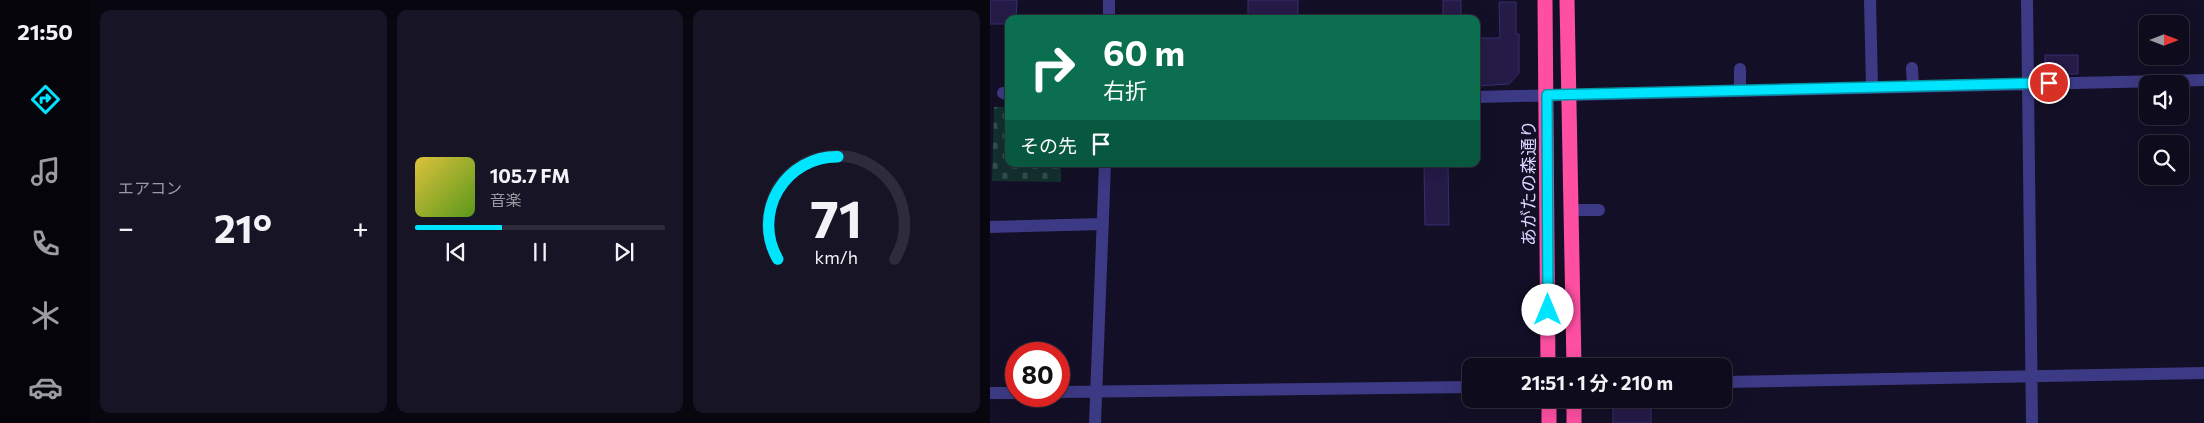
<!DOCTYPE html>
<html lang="ja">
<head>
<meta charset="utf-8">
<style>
  :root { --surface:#0e0b1c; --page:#171425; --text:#f1f3f6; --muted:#9b9ba3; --line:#2e2b3b; --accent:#00e5ff }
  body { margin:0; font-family:Commissioner,"Noto Sans JP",sans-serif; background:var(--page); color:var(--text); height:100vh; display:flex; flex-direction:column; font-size:19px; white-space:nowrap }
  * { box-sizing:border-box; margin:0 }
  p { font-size:16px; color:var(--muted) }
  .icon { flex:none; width:28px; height:28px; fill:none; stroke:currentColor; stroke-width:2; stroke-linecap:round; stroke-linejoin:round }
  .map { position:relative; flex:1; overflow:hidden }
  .drawer { display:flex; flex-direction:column; gap:10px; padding:10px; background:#08060f; width:900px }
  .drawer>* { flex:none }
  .hud { position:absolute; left:15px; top:15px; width:475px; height:152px; border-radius:10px; box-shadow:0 5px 20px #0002,0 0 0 1px var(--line); background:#0b6e4f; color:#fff; overflow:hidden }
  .needle { width:32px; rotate:90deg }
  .buttons { position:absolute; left:1149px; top:15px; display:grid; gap:10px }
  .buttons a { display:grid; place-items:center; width:50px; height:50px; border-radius:10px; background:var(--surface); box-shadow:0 5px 20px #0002,0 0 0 1px var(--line); font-size:25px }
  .speed { position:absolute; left:15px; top:342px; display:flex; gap:10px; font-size:25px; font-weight:700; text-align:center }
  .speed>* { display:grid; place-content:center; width:65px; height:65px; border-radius:50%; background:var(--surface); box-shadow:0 5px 20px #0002,0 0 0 1px var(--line); line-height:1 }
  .speed .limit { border:8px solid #d22; background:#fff; color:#111 }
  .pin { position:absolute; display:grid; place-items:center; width:42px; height:42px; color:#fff; margin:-21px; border:2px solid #fff; border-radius:50%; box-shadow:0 1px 5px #0007 }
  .me { position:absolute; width:55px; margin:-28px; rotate:0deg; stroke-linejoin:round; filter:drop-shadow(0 0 4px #0008) }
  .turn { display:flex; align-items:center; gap:18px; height:105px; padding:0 15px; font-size:22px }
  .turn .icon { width:65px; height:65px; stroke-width:2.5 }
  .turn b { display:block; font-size:35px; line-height:42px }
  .then { display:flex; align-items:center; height:48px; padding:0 15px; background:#0003; gap:10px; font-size:19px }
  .big { font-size:38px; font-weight:700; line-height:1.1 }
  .drawer .card { flex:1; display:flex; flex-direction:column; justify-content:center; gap:8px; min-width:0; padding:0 18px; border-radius:10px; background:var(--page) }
  .drawer .dial { align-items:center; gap:0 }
  .dial svg { height:130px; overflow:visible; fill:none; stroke:var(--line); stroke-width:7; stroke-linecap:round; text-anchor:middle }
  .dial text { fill:var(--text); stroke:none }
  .song { display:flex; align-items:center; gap:15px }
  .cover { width:60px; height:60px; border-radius:8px; background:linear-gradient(135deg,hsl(50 70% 55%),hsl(90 70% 35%)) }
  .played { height:5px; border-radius:2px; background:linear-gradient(90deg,var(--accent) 35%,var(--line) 35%) }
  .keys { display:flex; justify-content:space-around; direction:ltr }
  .heat { display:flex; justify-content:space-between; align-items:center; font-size:28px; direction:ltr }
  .drawer .tiles { flex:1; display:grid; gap:10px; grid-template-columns:repeat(3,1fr) }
  .trip { position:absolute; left:472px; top:358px; width:270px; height:50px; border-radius:10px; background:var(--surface); box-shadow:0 5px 20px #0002,0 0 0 1px var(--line); font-weight:700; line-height:50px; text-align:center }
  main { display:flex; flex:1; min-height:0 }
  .tabs { display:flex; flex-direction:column; width:90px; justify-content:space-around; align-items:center; background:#06040b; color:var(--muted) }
  .tabs .icon { width:35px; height:35px }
  .tabs .active { color:var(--accent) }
  .tabs b { font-size:22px; color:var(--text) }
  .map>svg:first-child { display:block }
  .cemetery { fill:url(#cemetery-stones) }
  .building { fill:#241b47; stroke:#3b2d73 }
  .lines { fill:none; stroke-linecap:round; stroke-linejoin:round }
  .minor { stroke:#3d3a85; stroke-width:12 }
  .highway { stroke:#ff4fa3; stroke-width:15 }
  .route-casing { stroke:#0095a6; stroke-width:12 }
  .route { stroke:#00e5ff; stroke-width:9 }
  .labels { text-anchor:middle; stroke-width:5; stroke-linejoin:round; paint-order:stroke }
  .street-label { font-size:18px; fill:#d9d4ff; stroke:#130f26 }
</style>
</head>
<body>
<main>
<nav class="tabs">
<b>21:50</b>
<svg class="icon active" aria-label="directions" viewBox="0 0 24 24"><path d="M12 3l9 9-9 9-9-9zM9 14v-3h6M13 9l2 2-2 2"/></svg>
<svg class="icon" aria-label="music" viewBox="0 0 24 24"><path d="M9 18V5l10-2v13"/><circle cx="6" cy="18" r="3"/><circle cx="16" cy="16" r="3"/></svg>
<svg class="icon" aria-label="phone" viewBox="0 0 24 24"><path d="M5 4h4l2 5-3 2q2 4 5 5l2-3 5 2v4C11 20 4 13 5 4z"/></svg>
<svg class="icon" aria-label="climate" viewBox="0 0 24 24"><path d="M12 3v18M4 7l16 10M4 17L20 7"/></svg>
<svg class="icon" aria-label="car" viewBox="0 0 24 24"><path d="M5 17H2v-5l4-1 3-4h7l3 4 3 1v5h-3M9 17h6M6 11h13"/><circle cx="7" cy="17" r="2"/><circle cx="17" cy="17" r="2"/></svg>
</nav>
<section class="drawer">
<div class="tiles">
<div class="card"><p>エアコン</p>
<div class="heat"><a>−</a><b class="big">21°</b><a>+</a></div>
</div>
<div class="card">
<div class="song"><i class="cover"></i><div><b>105.7 FM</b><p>音楽</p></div></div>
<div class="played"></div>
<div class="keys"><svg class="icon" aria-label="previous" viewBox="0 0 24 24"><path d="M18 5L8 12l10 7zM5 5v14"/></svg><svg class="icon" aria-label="pause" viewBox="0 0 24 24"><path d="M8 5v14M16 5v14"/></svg><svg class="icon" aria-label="next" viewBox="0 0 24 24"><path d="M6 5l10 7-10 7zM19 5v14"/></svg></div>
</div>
<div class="card dial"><svg viewBox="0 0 100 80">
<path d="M14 69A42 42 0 1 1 86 69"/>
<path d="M14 69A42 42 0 0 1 51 6" stroke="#00e5ff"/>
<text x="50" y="56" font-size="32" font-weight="700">71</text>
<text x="50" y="72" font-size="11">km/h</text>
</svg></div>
</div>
</section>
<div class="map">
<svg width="1214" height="423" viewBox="0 0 1214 423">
  <defs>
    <pattern id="cemetery-stones" width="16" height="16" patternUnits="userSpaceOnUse" patternTransform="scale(1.25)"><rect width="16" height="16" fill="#12302f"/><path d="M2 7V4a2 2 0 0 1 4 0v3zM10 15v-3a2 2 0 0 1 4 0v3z" fill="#344d4e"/></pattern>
  </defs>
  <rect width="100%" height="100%" fill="#130f26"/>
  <path class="cemetery" d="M4,107h15v57h52v18l-69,-1z"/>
  <path class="building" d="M0,0h27l-1,19h-7v5h-19z
    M258,0h50v19h-50z
    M453,0h18v19h-18z
    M509,2h17v32h3v39l-10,11 -33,2v-48h24z
    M1055,55h33v19h-33z
    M434,164h24l1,61h-24z
    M623,399h38v24h-38z"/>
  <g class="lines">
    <path class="minor" d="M880,0l2,87
      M1037,0l5,423
      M119,19v-19
      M922,68l1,18
      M750,69v21
      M13,93l6,1
      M486,97l728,-17
      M581,210h28
      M0,227l113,-3
      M734,382l480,-9
      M69,392l412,-5
      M0,393h26
      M105,423l10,-259"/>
    <path class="highway" d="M555,0l3,366
      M577,0l7,366
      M559,399v24
      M584,399v24"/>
  </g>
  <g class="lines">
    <g class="route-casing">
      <path id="route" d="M558,310l-1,-215 502,-12"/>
    </g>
    <use href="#route" class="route"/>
  </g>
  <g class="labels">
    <g class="street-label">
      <text transform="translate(539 183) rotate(-90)" y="6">あがたの森通り</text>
    </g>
  </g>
</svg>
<div class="buttons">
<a><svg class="needle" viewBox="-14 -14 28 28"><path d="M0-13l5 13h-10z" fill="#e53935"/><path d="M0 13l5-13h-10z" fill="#9b9ba3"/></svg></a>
<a><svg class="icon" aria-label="sound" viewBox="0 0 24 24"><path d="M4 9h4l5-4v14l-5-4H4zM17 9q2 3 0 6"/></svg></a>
<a><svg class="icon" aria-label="search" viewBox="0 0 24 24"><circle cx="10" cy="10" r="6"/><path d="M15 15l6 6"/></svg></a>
</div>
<div class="speed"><div class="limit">80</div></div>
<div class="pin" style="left:1059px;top:83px;background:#d93025"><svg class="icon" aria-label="arrive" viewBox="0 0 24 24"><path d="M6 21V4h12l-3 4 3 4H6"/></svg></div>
<svg class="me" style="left:558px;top:310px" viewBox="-20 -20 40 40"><circle r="19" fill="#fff"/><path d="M0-13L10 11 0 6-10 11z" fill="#00e5ff"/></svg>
<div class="trip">21:51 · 1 分 · 210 m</div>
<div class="hud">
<div class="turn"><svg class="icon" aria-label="right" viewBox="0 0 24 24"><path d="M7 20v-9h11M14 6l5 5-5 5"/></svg><div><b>60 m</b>右折</div></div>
<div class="then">その先<svg class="icon" aria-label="arrive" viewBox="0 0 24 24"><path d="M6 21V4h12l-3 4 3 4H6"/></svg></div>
</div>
</div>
</main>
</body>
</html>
